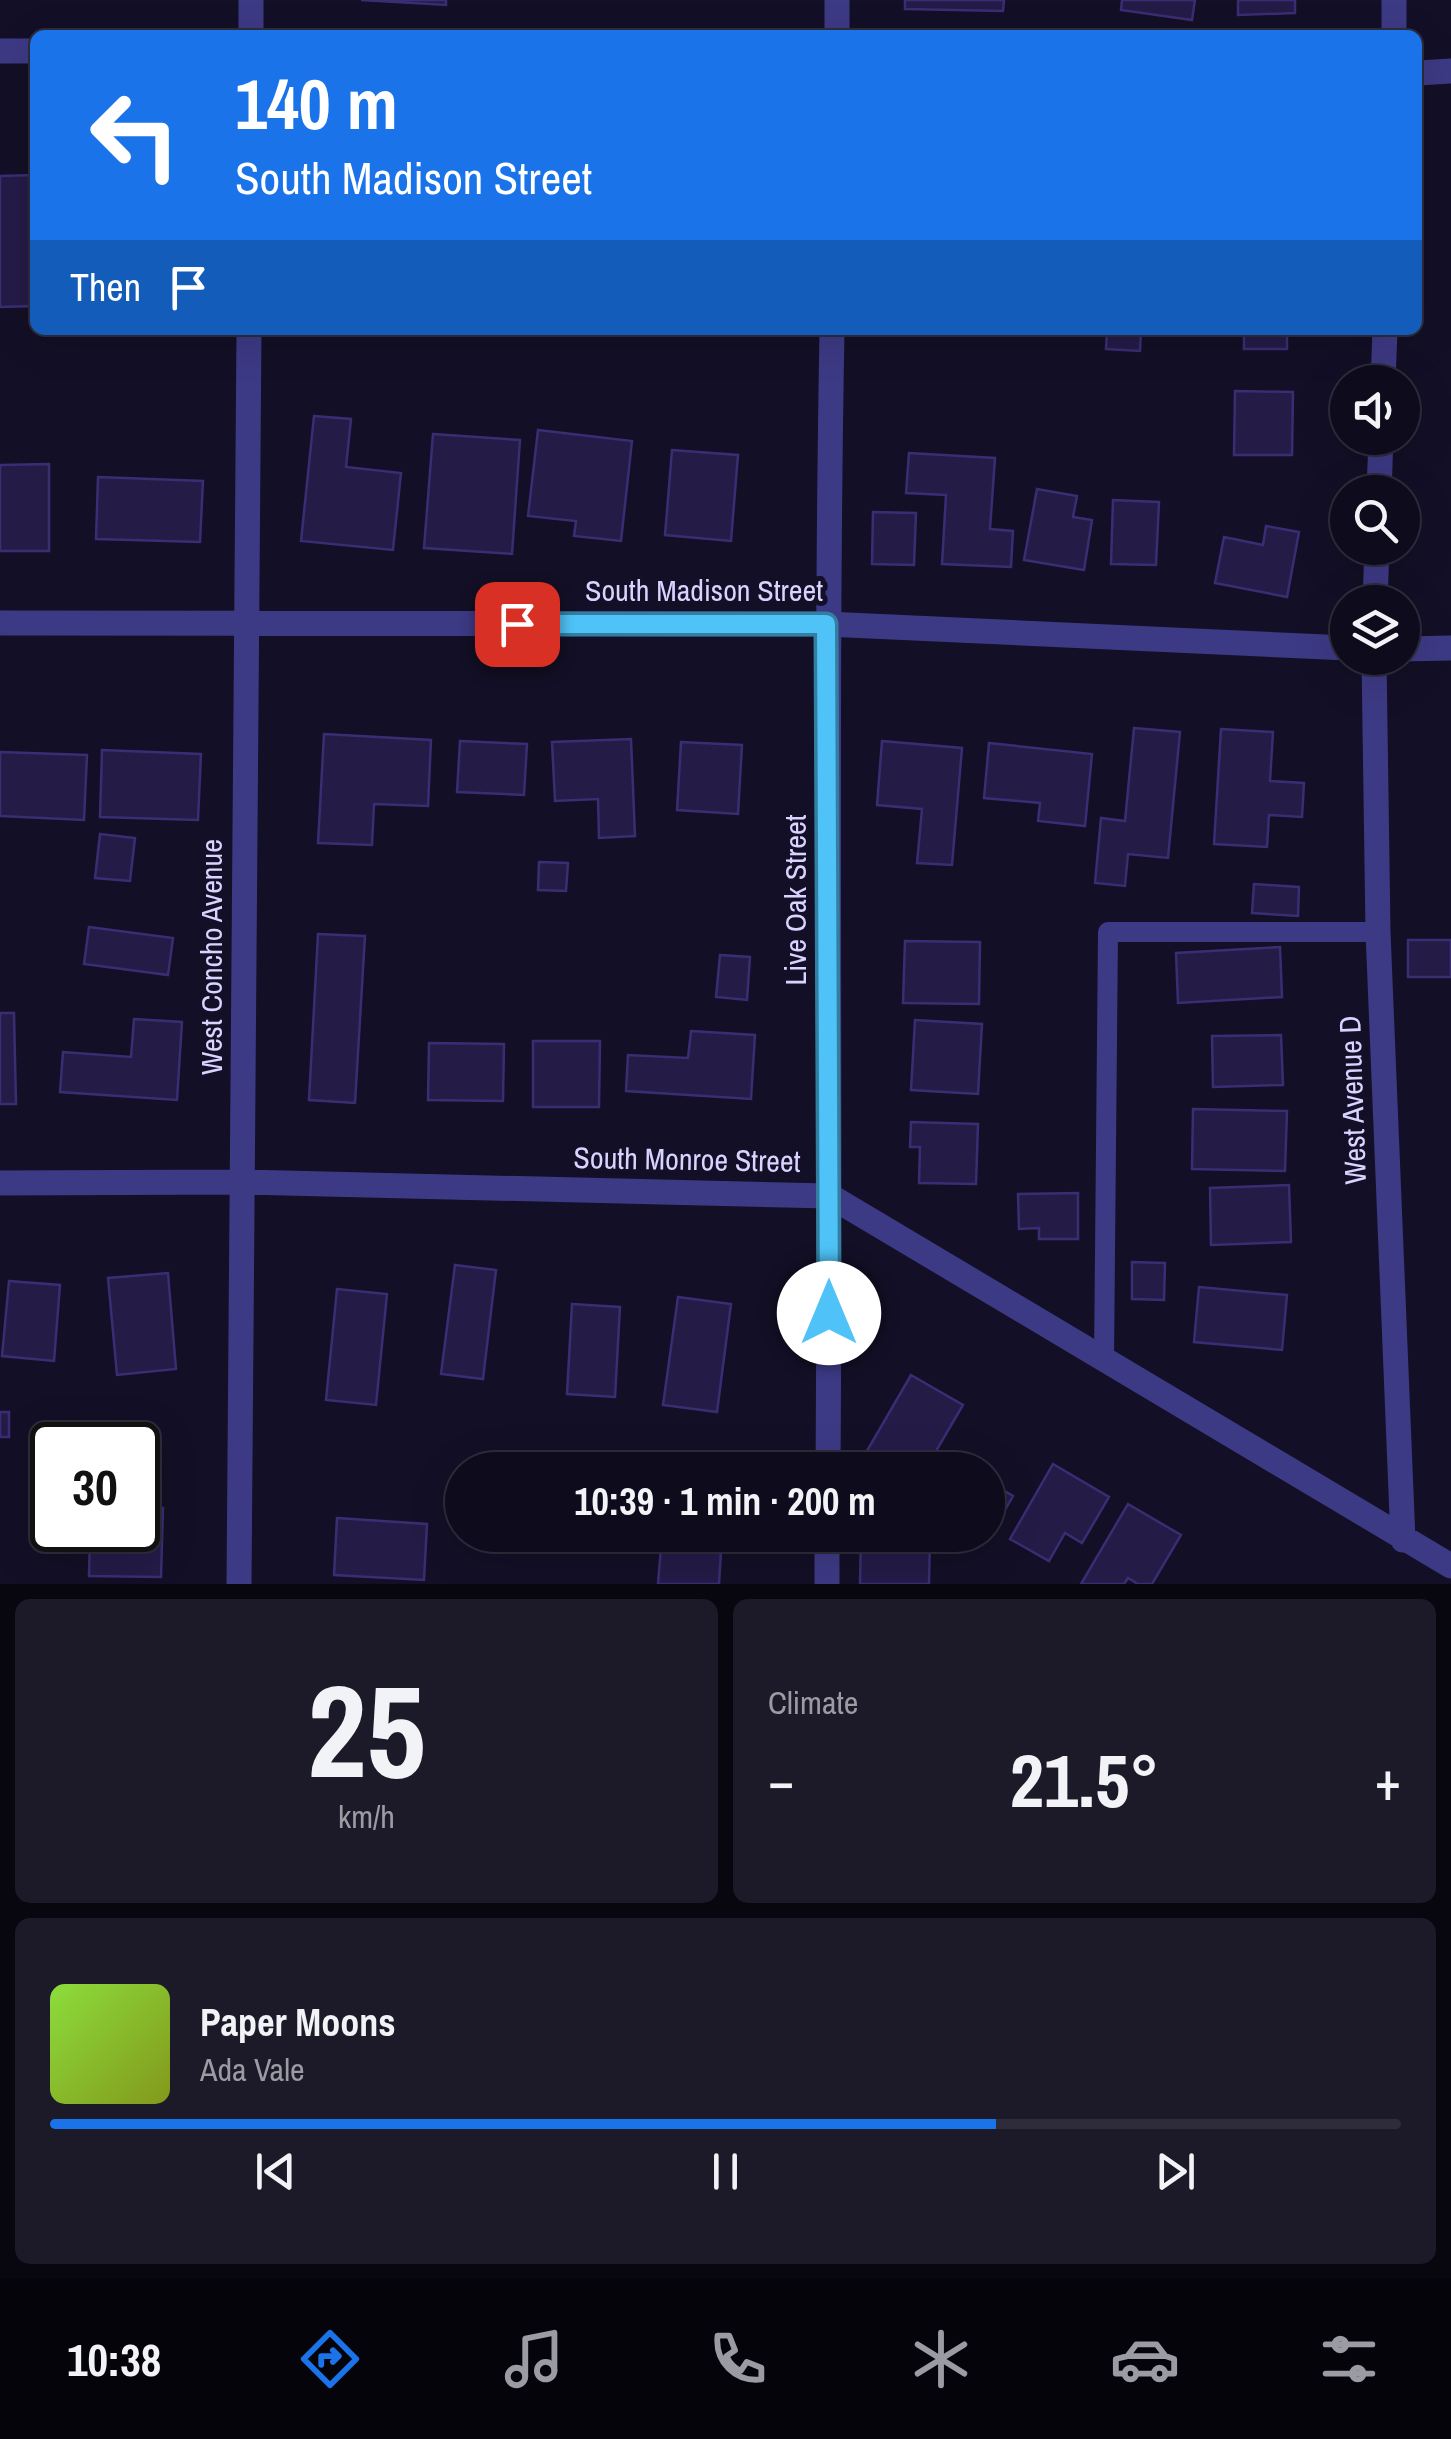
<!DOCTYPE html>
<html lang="en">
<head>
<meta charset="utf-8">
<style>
  :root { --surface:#0e0b1c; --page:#1c1929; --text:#f1f3f6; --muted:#9b9ba3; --line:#2e2b3b; --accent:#1a73e8 }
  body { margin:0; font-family:"Archivo Narrow",sans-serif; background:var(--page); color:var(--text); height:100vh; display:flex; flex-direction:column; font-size:38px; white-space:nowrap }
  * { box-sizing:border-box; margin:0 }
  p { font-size:32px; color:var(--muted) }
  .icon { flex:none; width:55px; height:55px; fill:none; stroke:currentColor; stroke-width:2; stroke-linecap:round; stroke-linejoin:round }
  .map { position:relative; height:1584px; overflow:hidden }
  .details { display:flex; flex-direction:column; gap:15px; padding:15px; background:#08060f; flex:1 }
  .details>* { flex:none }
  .banner { position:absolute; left:30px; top:30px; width:1392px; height:305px; border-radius:15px; box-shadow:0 10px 40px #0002,0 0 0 2px var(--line); background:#1a73e8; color:#fff; overflow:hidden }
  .tools { position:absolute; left:1330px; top:365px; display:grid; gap:20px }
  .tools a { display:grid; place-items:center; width:90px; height:90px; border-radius:50%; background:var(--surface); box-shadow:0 10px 40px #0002,0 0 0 2px var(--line); font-size:50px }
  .speed { position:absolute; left:30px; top:1422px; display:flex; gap:20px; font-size:50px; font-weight:700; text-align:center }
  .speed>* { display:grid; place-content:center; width:130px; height:130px; border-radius:50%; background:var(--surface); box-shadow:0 10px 40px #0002,0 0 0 2px var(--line); line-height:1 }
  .speed .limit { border:5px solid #111; border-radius:15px; background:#fff; color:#111 }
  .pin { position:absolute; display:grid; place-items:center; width:85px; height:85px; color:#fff; margin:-42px; border-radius:20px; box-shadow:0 5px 15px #0006 }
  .me { position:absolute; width:110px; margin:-55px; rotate:0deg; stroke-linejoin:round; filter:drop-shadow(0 0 8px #0008) }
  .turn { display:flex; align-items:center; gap:35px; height:210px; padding:0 40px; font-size:45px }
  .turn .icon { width:130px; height:130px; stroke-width:2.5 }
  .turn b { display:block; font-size:70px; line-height:85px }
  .then { display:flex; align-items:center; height:95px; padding:0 40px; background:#0003; gap:20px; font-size:38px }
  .big { font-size:75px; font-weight:800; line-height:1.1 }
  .details .tile { flex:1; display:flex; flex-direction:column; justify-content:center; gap:15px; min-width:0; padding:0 35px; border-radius:15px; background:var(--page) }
  .details .dial { align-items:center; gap:0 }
  .dial b { font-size:130px; line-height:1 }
  .song { display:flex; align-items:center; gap:30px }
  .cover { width:120px; height:120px; border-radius:15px; background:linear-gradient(135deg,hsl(90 70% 55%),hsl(70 70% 35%)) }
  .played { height:10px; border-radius:5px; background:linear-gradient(90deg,var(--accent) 70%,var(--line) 70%) }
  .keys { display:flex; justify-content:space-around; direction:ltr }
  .heat { display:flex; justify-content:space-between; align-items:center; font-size:55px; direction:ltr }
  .details .tiles { flex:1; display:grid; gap:15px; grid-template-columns:1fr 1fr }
  .tile:last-child { grid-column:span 2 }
  .trip { position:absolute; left:445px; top:1452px; width:560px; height:100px; border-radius:50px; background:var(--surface); box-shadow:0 10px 40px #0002,0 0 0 2px var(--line); font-weight:800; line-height:100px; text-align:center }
  .dock { display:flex; height:160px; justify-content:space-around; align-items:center; background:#06040b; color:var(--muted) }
  .dock .icon { width:70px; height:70px }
  .dock .selected { color:var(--accent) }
  .dock b { font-size:45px; color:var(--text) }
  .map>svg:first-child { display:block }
  .building { fill:#241b47; stroke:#3b2d73; stroke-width:2.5 }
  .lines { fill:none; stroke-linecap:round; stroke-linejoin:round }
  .lane { stroke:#3d3a85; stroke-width:20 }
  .street { stroke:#3d3a85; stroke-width:25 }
  .route-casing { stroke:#337fa1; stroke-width:25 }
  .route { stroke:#4fc3f7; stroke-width:18 }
  .labels { text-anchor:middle; stroke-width:10; stroke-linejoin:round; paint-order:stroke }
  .street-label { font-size:30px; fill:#d9d4ff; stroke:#130f26 }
</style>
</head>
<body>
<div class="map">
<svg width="1451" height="1584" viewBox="0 0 1451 1584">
  <rect width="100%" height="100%" fill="#130f26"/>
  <path class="building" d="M361,0h85v5z
    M905,0h99l-1,11 -98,-2z
    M1122,0h73l-3,20 -71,-10z
    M1238,0h57v13l-57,2z
    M35,175v131l-35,1v-131z
    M1107,330h34l-1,21 -34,-2z
    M1244,330h43v19h-43z
    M1235,391l58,1 -1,63h-58z
    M314,416l37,3 -5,48 55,6 -8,77 -92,-9z
    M538,430l94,11 -11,100 -47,-5 2,-15 -48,-5z
    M433,434l87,6 -8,114 -88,-6z
    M672,450l66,5 -7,86 -66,-6z
    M909,453l86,5 -5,71 23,2 -2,36 -69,-3 4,-69 -40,-2z
    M49,464v87h-49v-86z
    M98,477l105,4 -3,61 -104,-3z
    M1037,489l40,7 -4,21 19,3 -8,50 -60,-10z
    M1113,500l46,2 -3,63 -45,-1z
    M873,512l43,1 -2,52 -42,-1z
    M1266,526l33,6 -12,65 -72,-14 9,-46 39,8z
    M1134,728l46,4 -12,126 -40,-4 -3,32 -30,-3 6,-65 24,3z
    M1221,729l52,3 -3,49 34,2 -2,34 -33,-2 -2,32 -53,-3z
    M324,734l107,6 -3,66 -54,-2 -2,41 -54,-2z
    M631,739l4,97 -36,2 -1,-39 -43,2 -3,-59z
    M460,741l67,3 -3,51 -67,-3z
    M882,741l80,7 -10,117 -35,-2 5,-54 -45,-4z
    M681,742l61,3 -4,69 -61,-4z
    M989,743l103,11 -7,72 -47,-5 2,-18 -56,-5z
    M102,750l99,4 -3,66 -98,-3z
    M0,752l87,3 -3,65 -84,-4z
    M100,834l35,4 -5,43 -35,-3z
    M539,862l29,1 -2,28 -28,-1z
    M1254,884l45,3 -1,29 -46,-3z
    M89,927l84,11 -5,37 -84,-11z
    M318,934l47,2 -10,167 -46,-3z
    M1408,940h43v37h-43z
    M905,941l75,1 -1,62 -76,-1z
    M1280,947l2,50 -104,6 -2,-50z
    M720,955l30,2 -3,43 -31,-3z
    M0,1013h14l2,91h-16z
    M134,1019l48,3 -5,78 -117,-8 3,-40 68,5z
    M915,1020l67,4 -4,70 -67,-4z
    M691,1031l64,4 -4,64 -125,-8 2,-36 60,3z
    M1281,1035l2,50 -70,2 -1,-51z
    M533,1041h67l-1,66h-66z
    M429,1043l75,1 -1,57 -75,-1z
    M1193,1109l94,2 -2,60 -93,-2z
    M911,1122l67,2 -2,60 -57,-1 1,-36h-10z
    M1289,1185l2,57 -80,3 -1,-57z
    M1078,1193v46h-39v-11l-20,1 -1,-35z
    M1132,1262l33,1 -1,37 -32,-1z
    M455,1265l41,5 -13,109 -42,-5z
    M168,1273l8,96 -59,6 -9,-97z
    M9,1281l51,4 -6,76 -52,-5z
    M1199,1287l88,8 -5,55 -88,-8z
    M337,1289l50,5 -11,111 -50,-5z
    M678,1297l53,7 -14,108 -54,-7z
    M572,1304l48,3 -5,90 -48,-3z
    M911,1375l52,30 -38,65h-36l-25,-14z
    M0,1412h9v25h-9z
    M1053,1464l56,33 -27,46 -17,-10 -16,28 -39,-22z
    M988,1481l25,15 -23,40 -2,-2z
    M1128,1504l53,31 -29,49h-14l-10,-6 -4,6h-43z
    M138,1508h25l-2,69 -72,-1 1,-46h48z
    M337,1518l90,6 -3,56 -90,-5z
    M662,1535h60l-3,49h-61z
    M861,1535h69l-1,49h-69z"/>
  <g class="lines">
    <path class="lane" d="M1104,1360l4,-428h270"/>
    <path class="street" d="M837,0v35
      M251,35v-35
      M1394,35v-35
      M0,51h35
      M1418,73l33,-2
      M1383,382l2,-52
      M1379,492l2,-54
      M1375,602l2,-54
      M0,623l826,1 522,24
      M1402,649l49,-1
      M1374,658l4,274 25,608
      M0,1183l242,-1 588,14 621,370
      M828,1470c3,-380 -3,-760 4,-1140
      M239,1584l10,-1254
      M827,1584v-49"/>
  </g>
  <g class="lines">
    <g class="route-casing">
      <path id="route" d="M517,624h309l3,689"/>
    </g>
    <use href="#route" class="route"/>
  </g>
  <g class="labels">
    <g class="street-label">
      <text x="704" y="601">South Madison Street</text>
      <text transform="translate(796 900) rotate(-90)" y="10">Live Oak Street</text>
      <text transform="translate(212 957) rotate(-90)" y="10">West Concho Avenue</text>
      <text transform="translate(1353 1100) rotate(-92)" y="10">West Avenue D</text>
      <text transform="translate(687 1160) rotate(1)" y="10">South Monroe Street</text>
    </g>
  </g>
</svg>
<div class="tools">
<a><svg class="icon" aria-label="sound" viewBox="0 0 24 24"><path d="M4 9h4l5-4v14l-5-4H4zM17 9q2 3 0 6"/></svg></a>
<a><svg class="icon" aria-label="search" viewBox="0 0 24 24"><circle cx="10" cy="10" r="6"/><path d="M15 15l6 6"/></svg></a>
<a><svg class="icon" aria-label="layers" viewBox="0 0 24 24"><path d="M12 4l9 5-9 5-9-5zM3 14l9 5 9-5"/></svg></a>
</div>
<div class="speed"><div class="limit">30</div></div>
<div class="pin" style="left:517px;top:624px;background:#d93025"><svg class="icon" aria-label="arrive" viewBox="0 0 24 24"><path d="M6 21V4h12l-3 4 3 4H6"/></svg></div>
<svg class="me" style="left:829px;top:1313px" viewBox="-20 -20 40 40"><circle r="19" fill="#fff"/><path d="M0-13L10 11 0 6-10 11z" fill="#4fc3f7"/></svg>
<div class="trip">10:39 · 1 min · 200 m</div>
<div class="banner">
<div class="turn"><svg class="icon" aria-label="left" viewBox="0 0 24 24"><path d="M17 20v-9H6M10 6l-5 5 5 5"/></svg><div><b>140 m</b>South Madison Street</div></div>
<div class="then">Then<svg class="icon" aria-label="arrive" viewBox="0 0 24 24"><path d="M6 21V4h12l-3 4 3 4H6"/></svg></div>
</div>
</div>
<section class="details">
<div class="tiles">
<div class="tile dial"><b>25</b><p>km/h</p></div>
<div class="tile"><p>Climate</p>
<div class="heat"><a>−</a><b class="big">21.5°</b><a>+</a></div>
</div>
<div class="tile">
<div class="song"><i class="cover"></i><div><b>Paper Moons</b><p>Ada Vale</p></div></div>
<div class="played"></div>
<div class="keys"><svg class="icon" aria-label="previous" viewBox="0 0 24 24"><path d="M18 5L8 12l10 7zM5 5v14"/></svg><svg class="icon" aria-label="pause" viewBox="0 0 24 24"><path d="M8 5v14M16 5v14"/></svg><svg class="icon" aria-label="next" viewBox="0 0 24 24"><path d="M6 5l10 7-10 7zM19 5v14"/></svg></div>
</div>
</div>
</section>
<nav class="dock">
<b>10:38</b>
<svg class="icon selected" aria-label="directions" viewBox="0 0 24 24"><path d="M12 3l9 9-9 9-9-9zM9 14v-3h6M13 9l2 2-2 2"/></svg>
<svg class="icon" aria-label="music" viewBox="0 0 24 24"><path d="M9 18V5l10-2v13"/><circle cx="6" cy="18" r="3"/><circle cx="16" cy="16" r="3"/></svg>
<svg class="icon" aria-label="phone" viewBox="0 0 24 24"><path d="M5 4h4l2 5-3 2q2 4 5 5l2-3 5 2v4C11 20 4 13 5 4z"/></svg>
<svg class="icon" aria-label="climate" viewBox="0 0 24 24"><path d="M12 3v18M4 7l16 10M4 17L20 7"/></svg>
<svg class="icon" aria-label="car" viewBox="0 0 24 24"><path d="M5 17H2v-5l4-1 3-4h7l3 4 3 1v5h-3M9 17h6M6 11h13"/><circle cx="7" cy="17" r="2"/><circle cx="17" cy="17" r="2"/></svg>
<svg class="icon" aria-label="filters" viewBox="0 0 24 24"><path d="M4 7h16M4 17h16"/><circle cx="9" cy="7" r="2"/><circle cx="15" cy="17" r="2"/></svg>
</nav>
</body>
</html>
